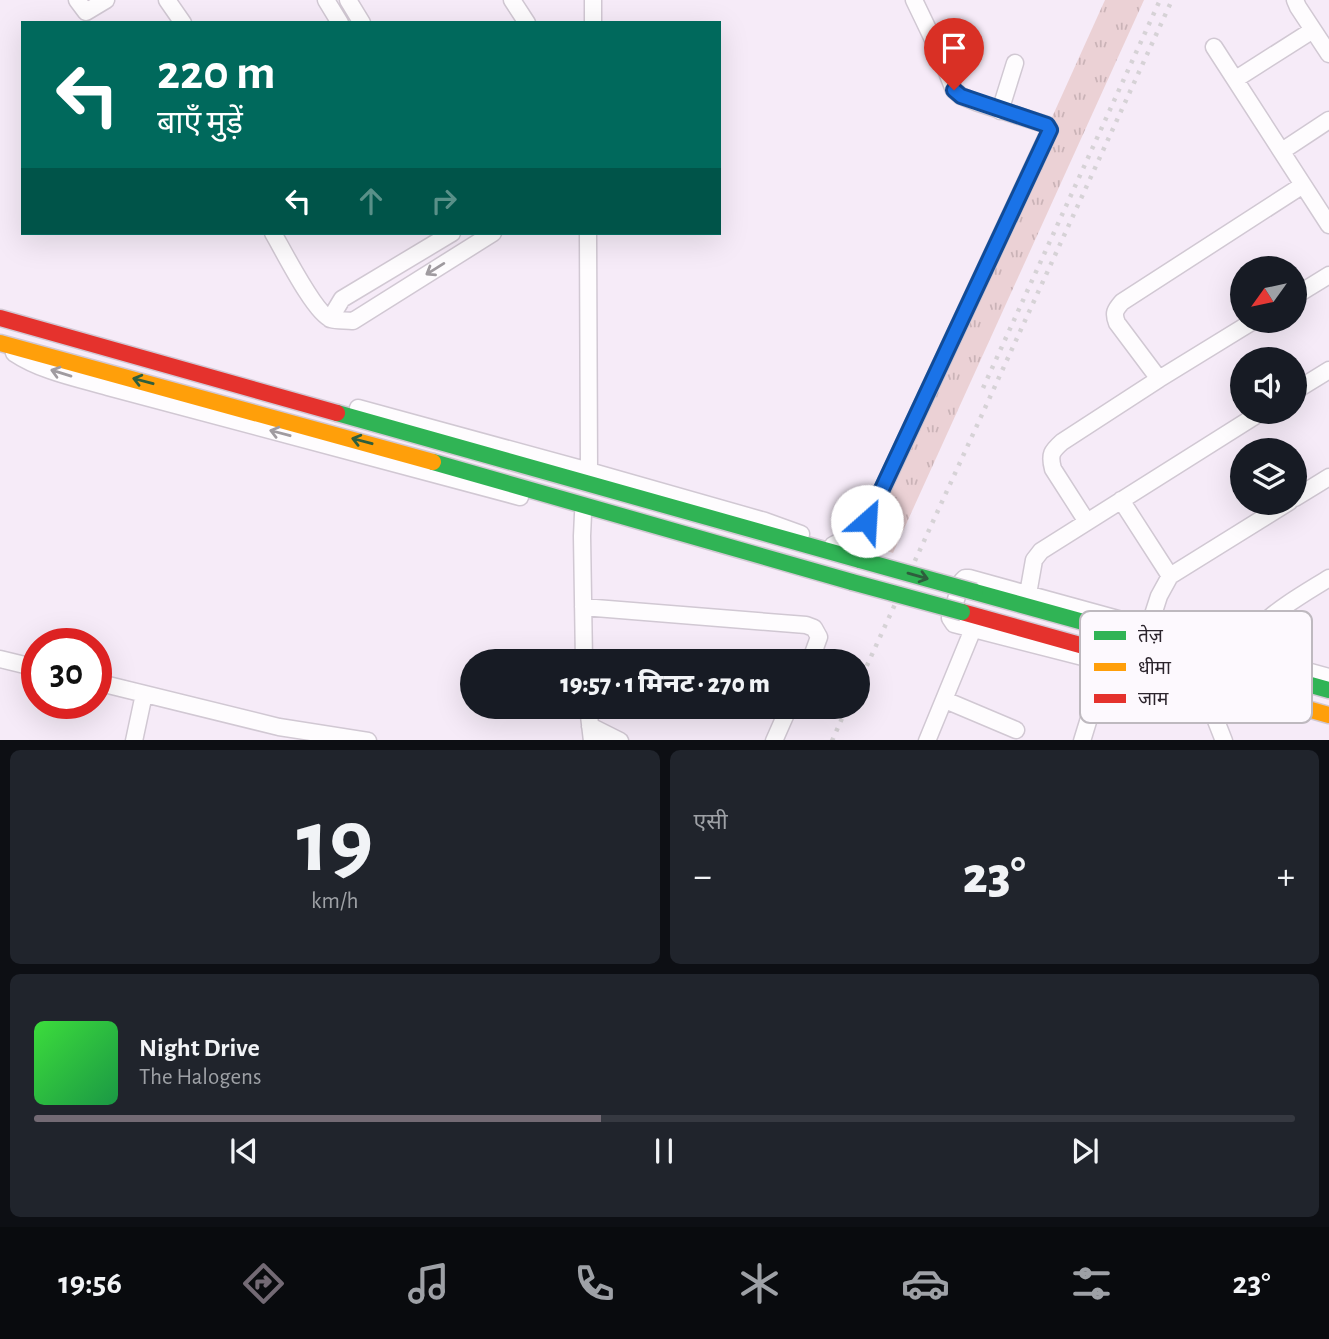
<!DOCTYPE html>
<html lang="hi">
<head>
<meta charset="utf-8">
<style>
  :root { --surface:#171b24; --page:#20242c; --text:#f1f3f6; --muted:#9ea1a6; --line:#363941; --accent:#736a74 }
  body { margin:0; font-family:"Alegreya Sans","Noto Sans Devanagari",sans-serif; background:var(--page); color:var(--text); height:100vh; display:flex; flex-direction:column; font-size:26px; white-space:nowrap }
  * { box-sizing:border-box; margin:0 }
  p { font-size:23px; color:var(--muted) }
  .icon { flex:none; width:38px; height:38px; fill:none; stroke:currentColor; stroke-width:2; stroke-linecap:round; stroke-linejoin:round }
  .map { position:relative; height:740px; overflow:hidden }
  .details { display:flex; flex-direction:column; gap:10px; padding:10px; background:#0d0f14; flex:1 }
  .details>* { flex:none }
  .top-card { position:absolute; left:21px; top:21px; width:700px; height:214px; border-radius:0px; box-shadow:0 7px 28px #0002; background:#00695c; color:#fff; overflow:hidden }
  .needle { width:46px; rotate:237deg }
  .buttons { position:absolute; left:1230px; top:256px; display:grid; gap:14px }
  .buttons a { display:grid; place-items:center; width:77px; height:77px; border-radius:50%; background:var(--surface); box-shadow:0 7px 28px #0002; font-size:35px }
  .speed { position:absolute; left:21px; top:628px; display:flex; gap:14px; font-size:35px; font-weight:700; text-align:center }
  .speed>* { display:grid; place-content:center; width:91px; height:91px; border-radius:50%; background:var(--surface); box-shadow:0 7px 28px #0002; line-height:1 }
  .speed .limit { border:10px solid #d22; background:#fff; color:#111 }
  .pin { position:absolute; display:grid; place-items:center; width:60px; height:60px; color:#fff; margin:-72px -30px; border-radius:50% 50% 50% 0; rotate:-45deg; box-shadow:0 0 7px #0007 }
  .pin .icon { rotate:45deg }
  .me { position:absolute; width:77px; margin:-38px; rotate:26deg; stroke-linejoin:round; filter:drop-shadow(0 0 5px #0008) }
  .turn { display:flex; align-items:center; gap:24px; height:147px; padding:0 21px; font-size:32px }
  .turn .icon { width:91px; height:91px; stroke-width:2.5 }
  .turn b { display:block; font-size:49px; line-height:60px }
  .lanes { display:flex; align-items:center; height:66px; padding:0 21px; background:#0003; justify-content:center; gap:35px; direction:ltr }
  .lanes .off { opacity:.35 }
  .big { font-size:52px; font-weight:800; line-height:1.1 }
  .details .widget { flex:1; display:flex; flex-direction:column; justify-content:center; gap:10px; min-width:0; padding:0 24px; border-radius:10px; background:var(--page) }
  .details .dial { align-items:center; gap:0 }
  .dial b { font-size:91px; line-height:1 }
  .song { display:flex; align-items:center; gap:21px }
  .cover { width:84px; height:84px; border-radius:10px; background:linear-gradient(135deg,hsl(120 70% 55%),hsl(140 70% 35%)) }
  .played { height:7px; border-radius:4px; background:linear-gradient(90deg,var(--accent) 45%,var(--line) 45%) }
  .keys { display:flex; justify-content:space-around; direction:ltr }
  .heat { display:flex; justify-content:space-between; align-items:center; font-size:38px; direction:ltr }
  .details .tiles { flex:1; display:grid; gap:10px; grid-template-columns:1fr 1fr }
  .widget:last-child { grid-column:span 2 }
  .trip { position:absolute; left:460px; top:649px; width:410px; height:70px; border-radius:35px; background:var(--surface); box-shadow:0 7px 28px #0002; font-weight:800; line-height:70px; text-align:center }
  .menu { display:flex; height:112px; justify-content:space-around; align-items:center; background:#090b0e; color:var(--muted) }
  .menu .icon { width:49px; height:49px }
  .menu .selected { color:var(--accent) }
  .menu b { font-size:32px; color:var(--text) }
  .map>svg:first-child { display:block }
  .grass { fill:url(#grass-tufts) }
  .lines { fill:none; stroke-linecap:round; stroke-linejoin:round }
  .street-casing { stroke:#d1c8d3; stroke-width:19 }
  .fast-casing { stroke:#d1c8d3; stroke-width:19 }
  .slow-casing { stroke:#d1c8d3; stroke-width:19 }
  .jam-casing { stroke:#d1c8d3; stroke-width:19 }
  .street { stroke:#fefcfe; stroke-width:16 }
  .fast { stroke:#30b455; stroke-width:16 }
  .slow { stroke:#ff9f0a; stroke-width:16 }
  .jam { stroke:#e5322d; stroke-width:16 }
  .rail { stroke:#d6d2d6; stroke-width:4.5; stroke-dasharray:3.5 7; stroke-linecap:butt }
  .fast-bridge-casing { stroke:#d1c8d3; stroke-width:19; stroke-linecap:butt }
  .fast-bridge { stroke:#30b455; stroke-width:16 }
  .oneway { stroke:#a09ba0 }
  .oneway2 { stroke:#2e5e3d }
  .route-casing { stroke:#114b97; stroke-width:18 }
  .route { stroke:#1a73e8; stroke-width:12 }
  .key { fill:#fdf9fe; stroke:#beb9bf; stroke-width:2 }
  .key-label { font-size:19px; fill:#2c252d }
</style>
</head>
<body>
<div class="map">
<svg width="1329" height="741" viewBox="0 0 1329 741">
  <defs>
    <pattern id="grass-tufts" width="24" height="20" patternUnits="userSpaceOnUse" patternTransform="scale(1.75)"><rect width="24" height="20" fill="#ebd1d5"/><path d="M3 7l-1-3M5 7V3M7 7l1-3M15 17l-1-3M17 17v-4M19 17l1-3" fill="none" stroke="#cab3b7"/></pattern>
  </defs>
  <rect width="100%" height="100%" fill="#f6ebf8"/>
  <path class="grass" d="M1105,0h39l-251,553 -33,-11z"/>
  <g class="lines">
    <g class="street-casing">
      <path id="street" d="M77,0l9,12 20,-12
        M167,0l16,23
        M326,0l14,23
        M348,0l14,23
        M512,0l15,23
        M1295,0l3,7 31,47
        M593,23v-23
        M1214,47l115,178
        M1236,79l77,-49
        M1000,111l15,-48
        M1282,151l47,-31
        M273,233c10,17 42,81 58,86 6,2 15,1 22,2l140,-88
        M588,233l1,238
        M1295,296l34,-21
        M330,319l12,-20 110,-66
        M14,353c27,18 62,25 94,34l412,110
        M1159,379l-42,-56c-4,-10 -2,-13 5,-21l181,-117
        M1295,391l34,-21
        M358,408l231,63 176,50 36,13
        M1295,498l34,-21
        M1121,500l49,76
        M583,514l-1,22 2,126
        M1087,522l-34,-53c-4,-15 -1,-18 9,-27l97,-63 96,-59
        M833,545c15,-6 28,-15 37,-29l180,-386 -3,-5 -69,-22 -17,-7 -7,-6 -15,-38 -25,-52
        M1028,594l6,-34 7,-9 222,-140
        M583,607l223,18 8,3 5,9 -9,25
        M1149,627l10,-31 11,-20 119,-74
        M1249,655c3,-11 6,-22 14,-31 15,-16 47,-34 66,-46
        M0,659l37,9
        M1118,666l-164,-42 -4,-6 12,-37 3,-3h4l360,99
        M96,682l183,45 89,14
        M1211,693v15l13,33
        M945,700l71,30
        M588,707l4,34
        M590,726l30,15
        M134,741l10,-47
        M774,741l15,-34
        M927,741l46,-112
        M1082,741l24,-78"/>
    </g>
    <g class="fast-casing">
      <path id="fast" d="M337,413l523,147
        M433,462l419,120
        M975,592l354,98"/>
    </g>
    <g class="slow-casing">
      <path id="slow" d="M0,343l433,119
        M1166,669l163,46"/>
    </g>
    <g class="jam-casing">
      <path id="jam" d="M0,318l337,95
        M962,612l204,57"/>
    </g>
    <use href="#street" class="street"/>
    <use href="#fast" class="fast"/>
    <use href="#slow" class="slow"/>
    <use href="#jam" class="jam"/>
    <path class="rail" d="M983,388l177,-388
      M858,685l314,-685
      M832,741l15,-34"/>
    <g class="fast-bridge-casing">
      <path id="fast-bridge" d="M860,560l115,32
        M852,582l110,30"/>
    </g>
    <use href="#fast-bridge" class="fast-bridge"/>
  </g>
  <defs><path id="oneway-shaft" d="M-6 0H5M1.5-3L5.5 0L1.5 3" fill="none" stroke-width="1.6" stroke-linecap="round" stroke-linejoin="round" transform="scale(1.75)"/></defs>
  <g class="oneway">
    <use href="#oneway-shaft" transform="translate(435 269) rotate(148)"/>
    <use href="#oneway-shaft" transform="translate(61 373) rotate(-163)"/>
    <use href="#oneway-shaft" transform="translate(280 433) rotate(-165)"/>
  </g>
  <g class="oneway2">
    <use href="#oneway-shaft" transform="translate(143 381) rotate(-165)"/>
    <use href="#oneway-shaft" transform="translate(362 441) rotate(-165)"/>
    <use href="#oneway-shaft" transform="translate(918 576) rotate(16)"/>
  </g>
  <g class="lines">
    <g class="route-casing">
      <path id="route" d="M867,521l183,-391 -3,-5 -86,-29 -7,-6"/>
    </g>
    <use href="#route" class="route"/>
  </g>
  <rect x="1080" y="611" width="232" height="112" rx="10" class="key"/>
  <rect x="1094" y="631" width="32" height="9" fill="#30b455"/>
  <rect x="1094" y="663" width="32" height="8" fill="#ff9f0a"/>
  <rect x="1094" y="694" width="32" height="9" fill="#e5322d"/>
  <g class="key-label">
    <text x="1138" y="642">तेज़</text>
    <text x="1138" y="674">धीमा</text>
    <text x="1138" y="705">जाम</text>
  </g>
</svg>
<div class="buttons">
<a><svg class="needle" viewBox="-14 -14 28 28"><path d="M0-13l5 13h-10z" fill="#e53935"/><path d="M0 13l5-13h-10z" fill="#9ea1a6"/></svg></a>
<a><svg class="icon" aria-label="sound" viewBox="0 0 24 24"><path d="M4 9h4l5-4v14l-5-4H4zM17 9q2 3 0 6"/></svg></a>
<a><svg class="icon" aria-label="layers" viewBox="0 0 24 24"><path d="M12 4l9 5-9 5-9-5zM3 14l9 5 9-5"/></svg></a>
</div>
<div class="speed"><div class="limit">30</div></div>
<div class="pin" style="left:954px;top:90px;background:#d93025"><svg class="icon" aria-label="arrive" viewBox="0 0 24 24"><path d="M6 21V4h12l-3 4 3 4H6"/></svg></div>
<svg class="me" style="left:867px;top:521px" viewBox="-20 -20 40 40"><circle r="19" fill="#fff"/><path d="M0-13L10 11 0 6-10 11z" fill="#1a73e8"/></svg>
<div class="trip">19:57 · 1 मिनट · 270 m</div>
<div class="top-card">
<div class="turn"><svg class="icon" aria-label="left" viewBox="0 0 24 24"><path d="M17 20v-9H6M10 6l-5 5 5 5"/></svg><div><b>220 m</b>बाएँ मुड़ें</div></div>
<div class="lanes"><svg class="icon" aria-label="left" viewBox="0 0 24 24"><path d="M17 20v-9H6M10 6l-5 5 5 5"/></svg><svg class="icon off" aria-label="ahead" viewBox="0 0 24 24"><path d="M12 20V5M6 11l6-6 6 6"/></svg><svg class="icon off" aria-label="right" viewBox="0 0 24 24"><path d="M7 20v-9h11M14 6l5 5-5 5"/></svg></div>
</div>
</div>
<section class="details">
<div class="tiles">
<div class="widget dial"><b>19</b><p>km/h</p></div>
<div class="widget"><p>एसी</p>
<div class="heat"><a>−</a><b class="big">23°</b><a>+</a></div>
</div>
<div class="widget">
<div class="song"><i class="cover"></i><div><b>Night Drive</b><p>The Halogens</p></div></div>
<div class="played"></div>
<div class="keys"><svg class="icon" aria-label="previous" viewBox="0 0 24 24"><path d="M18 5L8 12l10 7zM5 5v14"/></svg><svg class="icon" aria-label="pause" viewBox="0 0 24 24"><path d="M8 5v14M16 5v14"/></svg><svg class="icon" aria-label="next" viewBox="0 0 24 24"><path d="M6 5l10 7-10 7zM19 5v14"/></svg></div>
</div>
</div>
</section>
<nav class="menu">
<b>19:56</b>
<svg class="icon selected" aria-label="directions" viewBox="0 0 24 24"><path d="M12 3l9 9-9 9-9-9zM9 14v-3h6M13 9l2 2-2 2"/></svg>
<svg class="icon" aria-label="music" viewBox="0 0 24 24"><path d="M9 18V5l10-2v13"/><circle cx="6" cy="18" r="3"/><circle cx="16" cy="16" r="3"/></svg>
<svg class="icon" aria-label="phone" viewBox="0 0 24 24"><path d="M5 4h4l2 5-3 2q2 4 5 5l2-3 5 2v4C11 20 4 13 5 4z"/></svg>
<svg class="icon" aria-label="climate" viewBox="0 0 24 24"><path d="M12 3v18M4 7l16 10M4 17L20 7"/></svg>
<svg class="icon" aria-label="car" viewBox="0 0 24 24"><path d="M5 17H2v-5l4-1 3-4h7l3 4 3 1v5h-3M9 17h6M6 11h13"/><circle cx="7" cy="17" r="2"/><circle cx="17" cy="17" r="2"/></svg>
<svg class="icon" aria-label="filters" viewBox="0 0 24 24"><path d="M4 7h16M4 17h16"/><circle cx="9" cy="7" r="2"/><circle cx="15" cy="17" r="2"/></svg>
<b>23°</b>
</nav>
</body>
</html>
